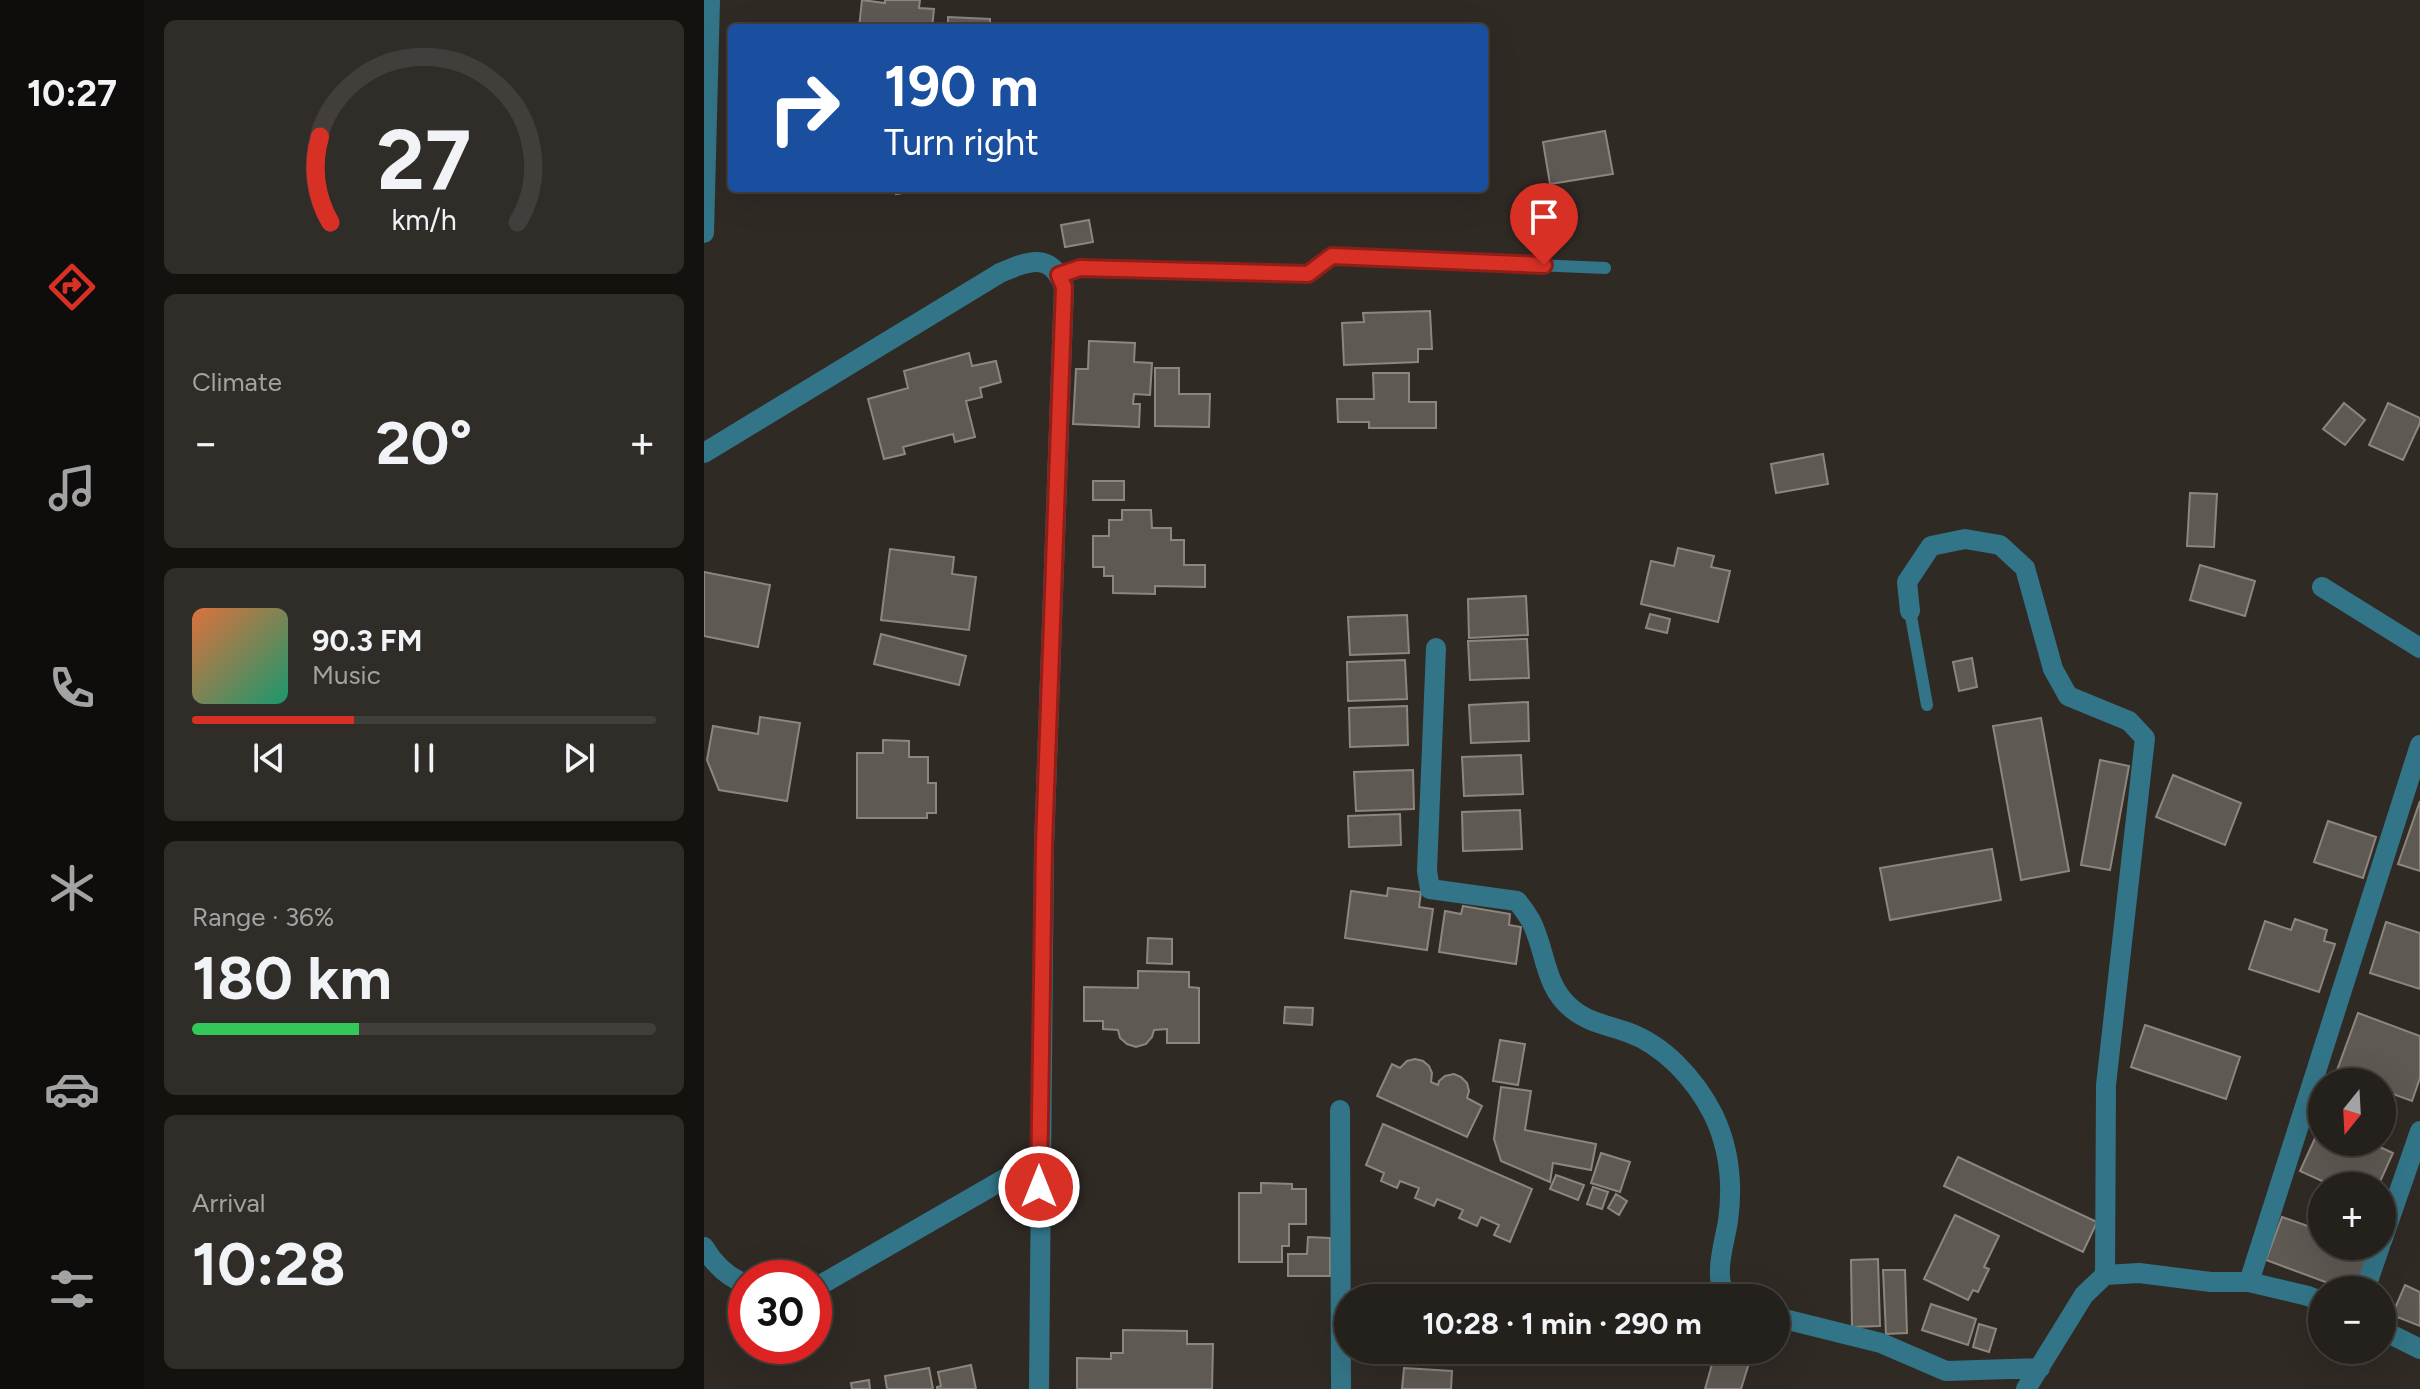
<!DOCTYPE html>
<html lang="en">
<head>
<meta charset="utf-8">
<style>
  :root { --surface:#24201c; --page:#302d29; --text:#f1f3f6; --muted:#a3a3a3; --line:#413e3b; --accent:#d93025 }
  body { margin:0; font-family:Figtree,sans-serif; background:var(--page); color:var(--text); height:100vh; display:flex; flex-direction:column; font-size:30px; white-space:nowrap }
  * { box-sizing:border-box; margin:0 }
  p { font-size:26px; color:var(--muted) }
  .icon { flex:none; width:44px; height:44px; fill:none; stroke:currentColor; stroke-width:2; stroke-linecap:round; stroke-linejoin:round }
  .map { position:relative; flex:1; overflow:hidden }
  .details { display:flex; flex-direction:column; gap:20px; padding:20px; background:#14120f; width:560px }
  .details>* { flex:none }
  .hud { position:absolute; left:24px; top:24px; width:760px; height:168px; border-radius:8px; box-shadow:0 8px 32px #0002,0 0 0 2px var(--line); background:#1a4fa0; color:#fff; overflow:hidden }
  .needle { width:52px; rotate:198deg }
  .controls { position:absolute; left:1604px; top:1068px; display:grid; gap:16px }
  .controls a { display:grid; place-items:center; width:88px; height:88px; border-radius:50%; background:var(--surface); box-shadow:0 8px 32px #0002,0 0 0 2px var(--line); font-size:40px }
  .speed { position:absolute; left:24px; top:1260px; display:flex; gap:16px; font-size:40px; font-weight:700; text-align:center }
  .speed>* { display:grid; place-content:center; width:104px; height:104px; border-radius:50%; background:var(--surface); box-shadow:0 8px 32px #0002,0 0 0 2px var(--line); line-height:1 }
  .speed .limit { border:12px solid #d22; background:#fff; color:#111 }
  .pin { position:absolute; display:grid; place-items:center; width:68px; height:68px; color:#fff; margin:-82px -34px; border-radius:50% 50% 50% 0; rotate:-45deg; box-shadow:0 0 8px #0007 }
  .pin .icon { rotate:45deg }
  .me { position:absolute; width:88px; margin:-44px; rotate:0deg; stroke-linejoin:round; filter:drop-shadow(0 0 6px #0008) }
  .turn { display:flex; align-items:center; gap:28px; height:168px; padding:0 24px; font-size:36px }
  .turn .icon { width:104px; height:104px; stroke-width:2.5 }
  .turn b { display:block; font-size:56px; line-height:68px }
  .big { font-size:60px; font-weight:700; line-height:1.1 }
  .details .widget { flex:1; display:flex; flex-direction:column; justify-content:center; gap:12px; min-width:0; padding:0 28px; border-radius:12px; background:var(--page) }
  .details .dial { align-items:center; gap:0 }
  .dial svg { height:208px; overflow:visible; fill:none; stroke:var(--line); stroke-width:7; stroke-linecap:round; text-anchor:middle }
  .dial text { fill:var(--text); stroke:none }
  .song { display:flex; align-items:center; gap:24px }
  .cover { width:96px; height:96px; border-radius:12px; background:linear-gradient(135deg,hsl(20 70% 55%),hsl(160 70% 35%)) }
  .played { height:8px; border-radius:4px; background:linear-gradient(90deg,var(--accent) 35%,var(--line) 35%) }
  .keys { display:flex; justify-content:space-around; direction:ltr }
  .heat { display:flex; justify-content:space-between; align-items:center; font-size:44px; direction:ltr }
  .charge { height:12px; border-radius:6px; background:linear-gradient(90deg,#34c759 36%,var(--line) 0) }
  .trip { position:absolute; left:630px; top:1284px; width:456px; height:80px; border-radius:40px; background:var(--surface); box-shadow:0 8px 32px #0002,0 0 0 2px var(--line); font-weight:700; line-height:80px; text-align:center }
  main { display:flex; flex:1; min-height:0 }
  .dock { display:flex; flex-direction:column; width:144px; justify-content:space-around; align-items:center; background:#0e0d0b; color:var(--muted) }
  .dock .icon { width:56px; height:56px }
  .dock .on { color:var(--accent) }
  .dock b { font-size:36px; color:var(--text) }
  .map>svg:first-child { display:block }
  .building { fill:#5f5953; stroke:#8d867f; stroke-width:2 }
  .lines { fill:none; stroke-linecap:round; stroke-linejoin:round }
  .service { stroke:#337588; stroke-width:12 }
  .minor { stroke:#337588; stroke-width:20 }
  .route-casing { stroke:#8d1f18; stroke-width:20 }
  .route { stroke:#d93025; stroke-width:14 }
</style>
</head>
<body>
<main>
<nav class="dock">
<b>10:27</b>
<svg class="icon on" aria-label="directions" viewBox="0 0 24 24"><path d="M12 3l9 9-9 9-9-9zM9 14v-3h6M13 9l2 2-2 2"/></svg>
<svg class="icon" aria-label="music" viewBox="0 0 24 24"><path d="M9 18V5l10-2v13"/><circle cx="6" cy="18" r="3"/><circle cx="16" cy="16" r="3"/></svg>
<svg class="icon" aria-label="phone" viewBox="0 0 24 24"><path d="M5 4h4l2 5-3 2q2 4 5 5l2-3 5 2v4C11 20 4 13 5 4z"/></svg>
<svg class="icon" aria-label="climate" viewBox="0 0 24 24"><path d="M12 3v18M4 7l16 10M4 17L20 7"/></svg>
<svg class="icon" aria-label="car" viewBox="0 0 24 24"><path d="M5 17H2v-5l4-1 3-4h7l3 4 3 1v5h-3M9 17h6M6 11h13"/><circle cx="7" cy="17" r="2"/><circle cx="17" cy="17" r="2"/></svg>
<svg class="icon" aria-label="filters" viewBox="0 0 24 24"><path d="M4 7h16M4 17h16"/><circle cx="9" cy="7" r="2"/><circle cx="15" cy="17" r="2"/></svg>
</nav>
<section class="details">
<div class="widget dial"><svg viewBox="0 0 100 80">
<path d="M14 69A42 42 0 1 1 86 69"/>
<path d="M14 69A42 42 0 0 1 10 36" stroke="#d93025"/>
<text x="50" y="56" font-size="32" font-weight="700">27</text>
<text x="50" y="72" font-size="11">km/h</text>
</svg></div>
<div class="widget"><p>Climate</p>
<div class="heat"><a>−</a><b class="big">20°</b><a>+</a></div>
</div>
<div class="widget">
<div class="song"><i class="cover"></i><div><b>90.3 FM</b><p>Music</p></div></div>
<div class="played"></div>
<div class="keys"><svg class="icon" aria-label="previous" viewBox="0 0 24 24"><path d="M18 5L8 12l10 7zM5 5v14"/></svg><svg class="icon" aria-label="pause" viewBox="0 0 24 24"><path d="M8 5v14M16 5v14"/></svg><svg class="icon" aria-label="next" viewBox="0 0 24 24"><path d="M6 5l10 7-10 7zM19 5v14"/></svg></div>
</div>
<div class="widget"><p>Range · 36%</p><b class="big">180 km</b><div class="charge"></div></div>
<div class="widget"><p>Arrival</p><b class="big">10:28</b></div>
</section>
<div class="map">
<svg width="1716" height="1389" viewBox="0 0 1716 1389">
  <rect width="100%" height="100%" fill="#302a25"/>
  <path class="building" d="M158,0l23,3v-3h35l-1,8 15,1 -2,19h-73z
    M244,17l42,2v9h-42z
    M44,24l32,4h-32z
    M901,131l8,43 -63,10 -7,-42z
    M191,188h38l-37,6z
    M385,220l4,22 -28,5 -4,-22z
    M726,311l2,38h-14v13l-74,3 -2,-42 22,-1 -1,-9z
    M385,341l46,2 -1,19 18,1 -2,32 -16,-1 -1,10h7l-1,23 -66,-3 3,-55h12z
    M265,353l3,13 24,-5 5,21 -21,6 2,9 -16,4 9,36 -20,5 -2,-8 -50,13 2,7 -21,5 -16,-60 40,-11 -4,-17z
    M451,368h24v26h31l-1,33 -54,-1z
    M669,373h36v29h27v26h-67v-6h-31l-1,-23h37z
    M1640,403l21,17 -20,25 -22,-16z
    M1684,403l32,15v5l-17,37 -34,-15z
    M1119,454l5,30 -52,9 -5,-29z
    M389,481h31v19h-31z
    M1486,493l27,1 -3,53 -27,-1z
    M418,510h29l1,18h19v12h13v25h21v22l-50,-1v8l-42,-1v-17h-9v-9h-11v-31h16v-16h13z
    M974,548l36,8 -3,11 19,4 -12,51 -77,-18 10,-43 23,5z
    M186,549l64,8 -2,17 24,3 -7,53 -88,-10z
    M1496,565l55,16 -10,35 -55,-16z
    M0,572l66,13 -12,62 -54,-11z
    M822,596l2,39 -59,3 -1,-39z
    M946,614l20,5 -3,14 -21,-5z
    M703,615l2,38 -59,2 -2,-38z
    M177,634l85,22 -7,29 -85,-21z
    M823,639l2,39 -59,2 -2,-39z
    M1268,658l5,29 -18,4 -6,-29z
    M701,660l2,39 -59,2 -1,-39z
    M824,702l1,39 -58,2 -2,-38z
    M703,706l1,39 -58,2 -1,-39z
    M56,717l40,6 -13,78 -68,-11 -12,-30 6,-34 45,8z
    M1337,718l28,153 -48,9 -28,-154z
    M179,740l26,1v16h19v26h8v30h-9v5h-70v-65h26z
    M817,755l2,39 -59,2 -2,-39z
    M1396,760l29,6 -19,104 -29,-5z
    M709,770l1,39 -58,2 -2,-39z
    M1469,775l68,28 -16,42 -69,-28z
    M1716,801v70l-22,-7z
    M816,810l2,39 -59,2 -1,-39z
    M696,814l1,31 -52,2 -1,-31z
    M1624,821l48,16 -13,41 -49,-16z
    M1288,849l9,51 -111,20 -10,-52z
    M684,888l33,4 -2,15 14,2 -6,41 -82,-12 6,-47 36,5z
    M759,906l47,8 -1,11 12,2 -5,37 -77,-12 6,-41 16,3z
    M1591,919l32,11 -3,11 11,3 -16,48 -70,-23 16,-48 26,9z
    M1682,922l34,11v56l-50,-16z
    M444,938l24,1v25l-25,-1z
    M434,971l51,1v15l10,1v55h-32v-14l-13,1 -2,7 -6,7 -10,3 -9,-3 -7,-6 -2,-8 -15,-1v-8h-19v-34l54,1z
    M581,1007l28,1 -1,17 -28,-2z
    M1654,1013l62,23v42l-8,23 -30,-11v-8h-22l-24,-9z
    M1441,1025l95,32 -14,42 -95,-32z
    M796,1040l25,4 -7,41 -25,-4z
    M711,1059l8,2 6,5 3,7 -1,9 7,3 1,-4 6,-5 9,-2 7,3 6,6 2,8 -2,7 15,8 -15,31 -90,-41 15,-32 8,4 7,-7z
    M797,1087l30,4 -6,39 71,14 -5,26 -38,-7 -3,19 -49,-21 -7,-22z
    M1618,1123v19h47l24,11 -15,33h-45l-33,-15z
    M679,1124l149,65 -22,53 -16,-7 5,-10 -18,-8 -4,9 -18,-8 4,-8 -26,-11 -3,7 -19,-8 4,-10 -19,-7 -3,7 -16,-7 3,-8 -18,-8z
    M897,1153l29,9 -10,30 -29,-9z
    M1254,1157l139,65 -14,30 -139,-66z
    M852,1175l28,10 -6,15 -28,-11z
    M557,1183l31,1v5h14v35h-17v22h-7v16h-43v-69h22z
    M889,1187l15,5 -6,17 -15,-5z
    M912,1194l11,7 -8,14 -11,-7z
    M1251,1215l44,21 -15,31 5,2 -11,23 -5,-2 -5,10 -44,-21z
    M1578,1217l40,14v15h41l9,3 -15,41h-10l-81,-30z
    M604,1237l22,1v38h-42v-22h19z
    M1174,1259l2,67 -28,1 -1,-67z
    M1179,1270h22l2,63 -21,1z
    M1701,1285l15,7v34l-28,-11z
    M1227,1304l45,15 -8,26 -46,-15z
    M1275,1324l17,5 -7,23 -16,-5z
    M419,1330l64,1v13h26l-1,45h-135v-31l34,1v-6h12z
    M1012,1350h37l-12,39h-36z
    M267,1365l5,24h-39v-2l4,-1 -3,-14z
    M225,1368l4,21h-46l-2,-13z
    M700,1368l48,3 -1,18h-49z
    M165,1380l1,9h-18l-1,-6z"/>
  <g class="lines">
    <path class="service" d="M355,275l21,-7 228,6 24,-18 273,12
      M1206,611l17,94"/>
    <path class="minor" d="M0,233l6,-233
      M0,453l296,-180c28,-12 51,-22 64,14l-20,558 -5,544
      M1618,587l98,61
      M1206,611l-3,-29 24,-36 34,-7 35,6 25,23 28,101 15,27 61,25 16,17 -39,347 -1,190
      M732,648l-9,223 3,18 87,12c5,6 10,13 14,20 15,29 13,65 40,87 16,14 36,17 56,24 37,13 68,47 86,82 16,33 20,71 15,107 -4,25 -15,54 -2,77
      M636,1110l1,279
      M1678,1241l38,-110
      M0,1247c10,17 23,30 42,37
      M1545,1282l171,-537
      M110,1286l8,-2 217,-125
      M1661,1290l15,-44
      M1072,1317l105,26 65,28 94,-3
      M1678,1330l38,19
      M1322,1389l58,-94 21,-20 34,-2 72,9h38l59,14 14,6"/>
  </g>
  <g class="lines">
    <g class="route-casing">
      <path id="route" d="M335,1187l5,-342 20,-558 -5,-12 21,-7 228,6 24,-18 212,9"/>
    </g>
    <use href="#route" class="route"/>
  </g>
</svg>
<div class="controls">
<a><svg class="needle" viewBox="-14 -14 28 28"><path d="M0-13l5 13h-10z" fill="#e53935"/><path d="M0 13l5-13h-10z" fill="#a3a3a3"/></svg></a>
<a>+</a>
<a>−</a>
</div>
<div class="speed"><div class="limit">30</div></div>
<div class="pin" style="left:840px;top:265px;background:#d93025"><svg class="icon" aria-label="arrive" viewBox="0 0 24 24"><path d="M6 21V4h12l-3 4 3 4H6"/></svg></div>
<svg class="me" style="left:335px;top:1187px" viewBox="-20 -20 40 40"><circle r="17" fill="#d93025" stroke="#fff" stroke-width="3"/><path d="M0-11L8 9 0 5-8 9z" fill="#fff"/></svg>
<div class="trip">10:28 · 1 min · 290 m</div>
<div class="hud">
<div class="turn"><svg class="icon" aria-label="right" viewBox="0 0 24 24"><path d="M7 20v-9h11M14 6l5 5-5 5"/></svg><div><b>190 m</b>Turn right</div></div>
</div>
</div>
</main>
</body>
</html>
